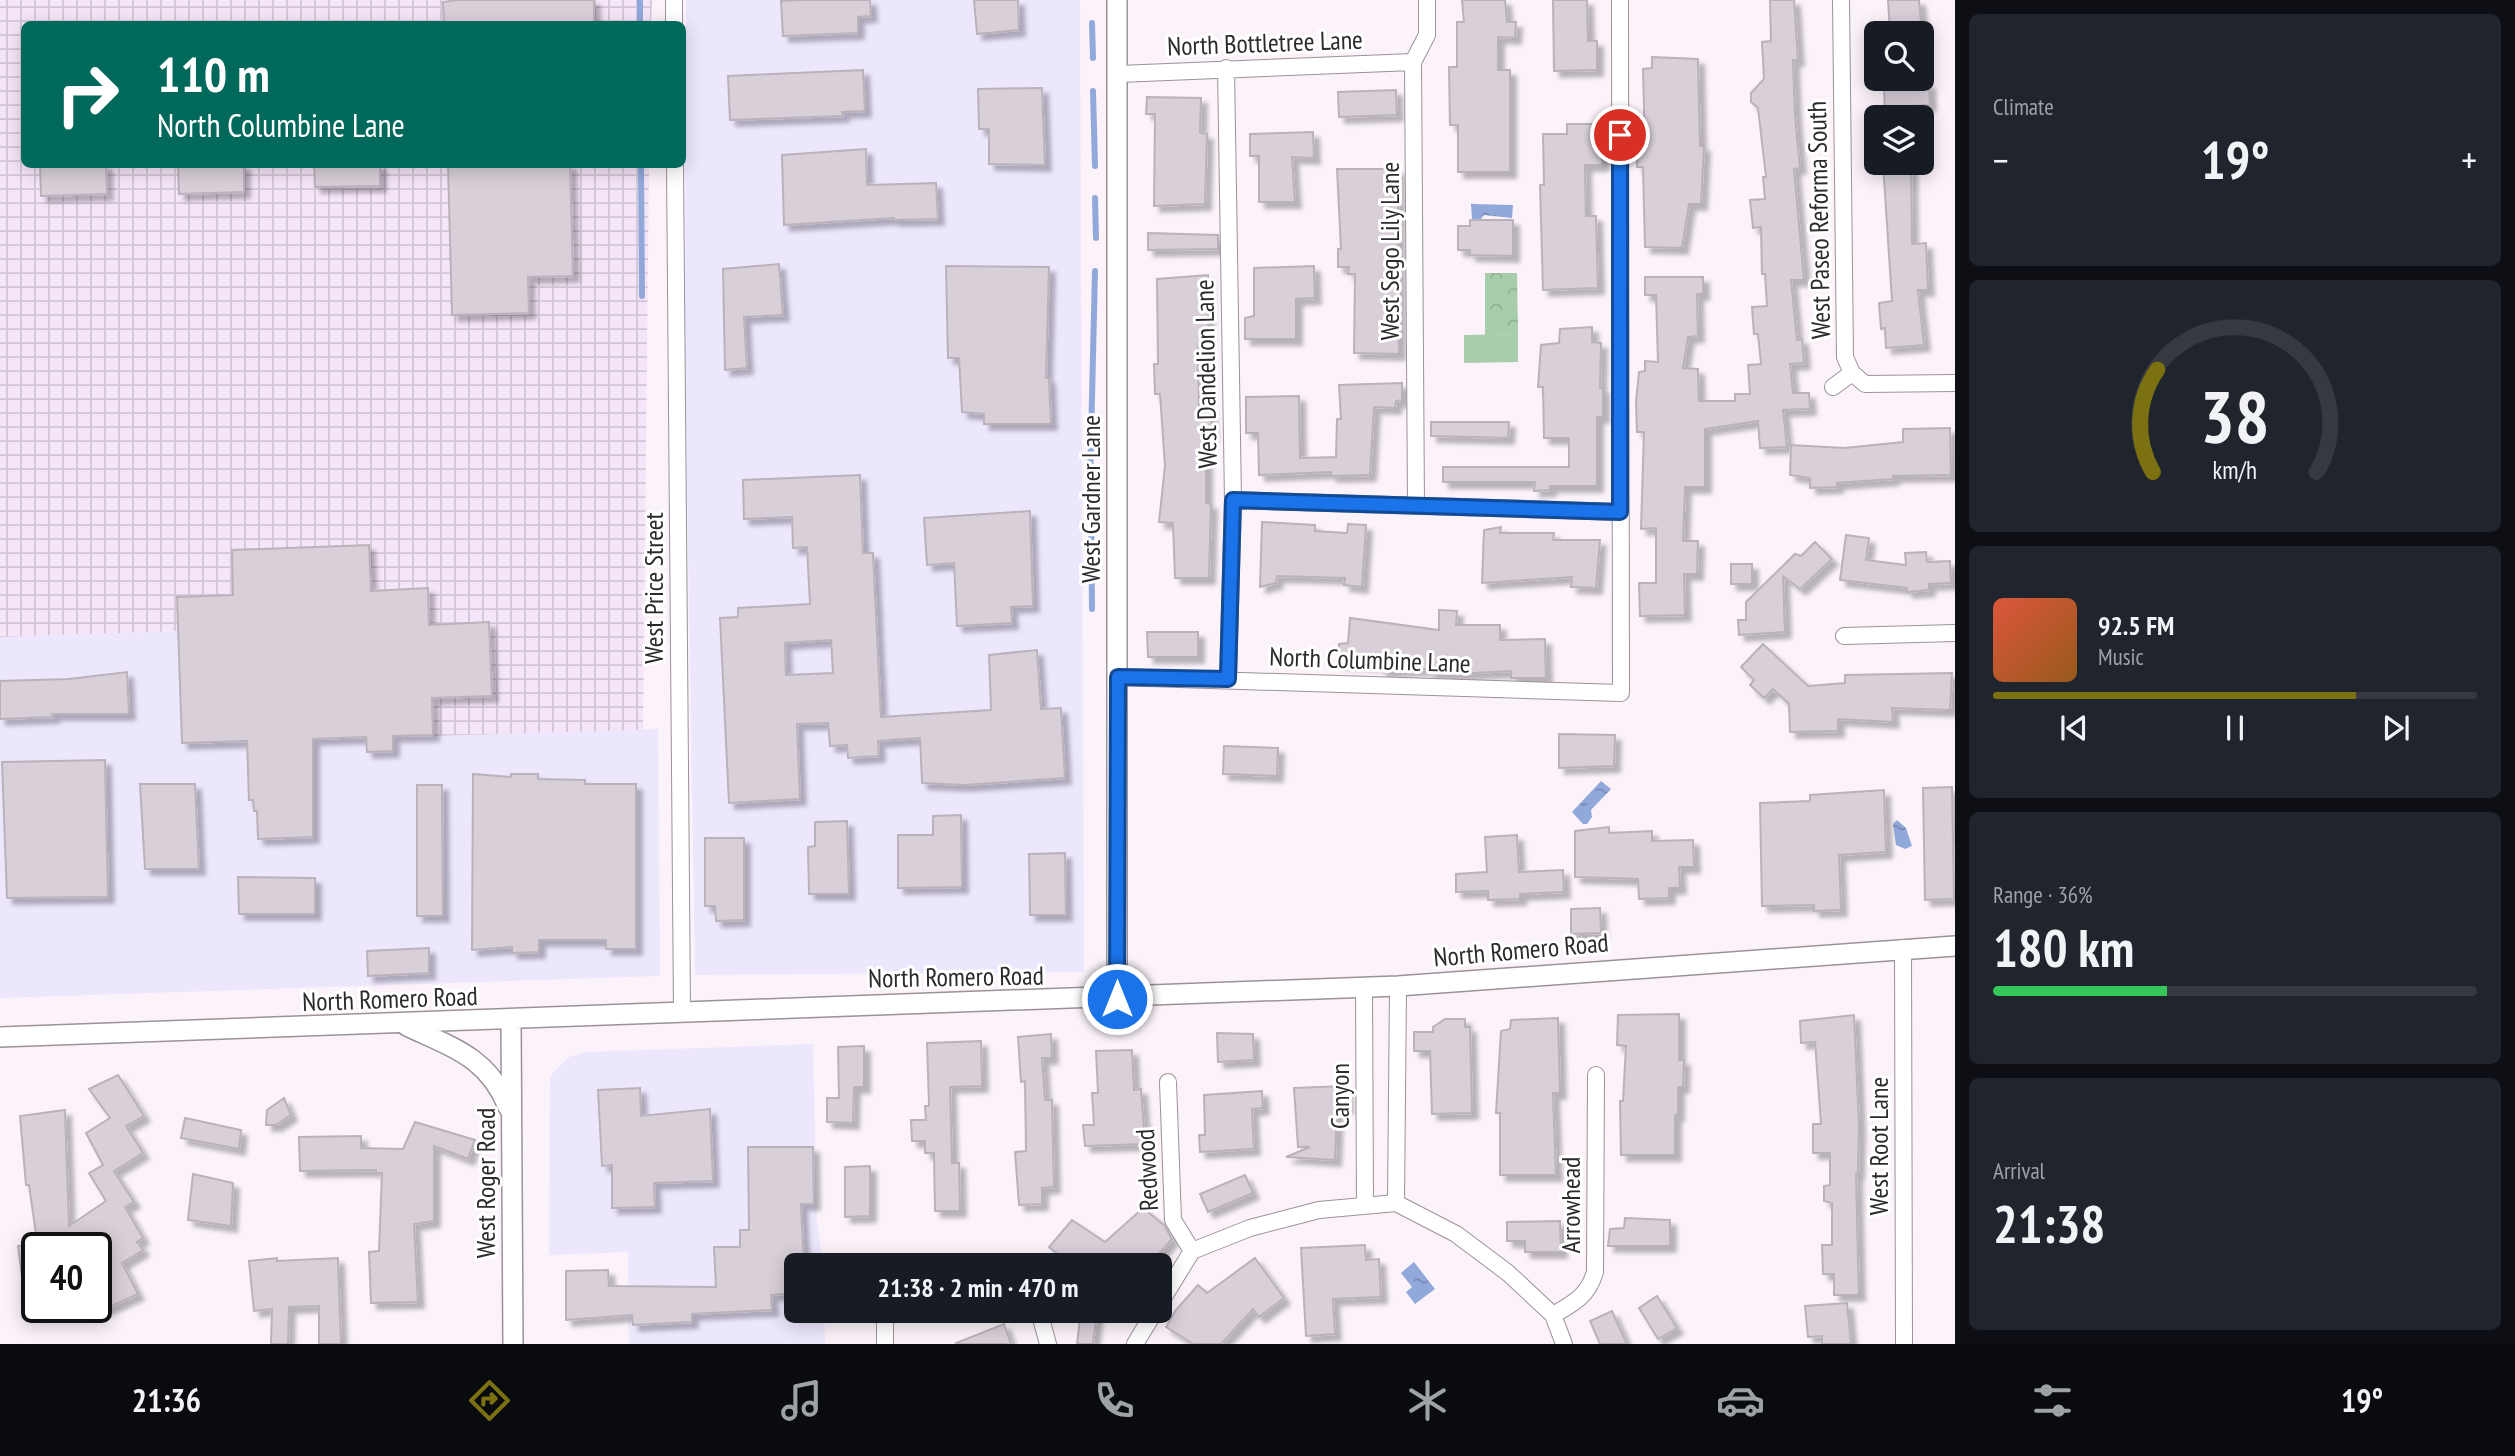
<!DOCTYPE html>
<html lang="en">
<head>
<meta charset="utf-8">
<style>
  :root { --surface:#171b24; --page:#20242c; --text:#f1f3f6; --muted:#9ea1a6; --line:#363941; --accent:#7c7111 }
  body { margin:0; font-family:"PT Sans Narrow",sans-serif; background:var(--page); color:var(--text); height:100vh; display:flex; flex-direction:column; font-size:26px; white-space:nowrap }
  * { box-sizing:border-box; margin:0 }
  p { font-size:23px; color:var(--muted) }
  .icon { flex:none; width:38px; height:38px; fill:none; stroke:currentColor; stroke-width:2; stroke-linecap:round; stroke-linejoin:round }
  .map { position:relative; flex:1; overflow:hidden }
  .details { display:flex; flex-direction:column; gap:14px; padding:14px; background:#0d0f14; width:560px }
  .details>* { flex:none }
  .guide { position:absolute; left:21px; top:21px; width:665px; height:147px; border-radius:10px; box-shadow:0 4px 18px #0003; background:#00695c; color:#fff; overflow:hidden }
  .fabs { position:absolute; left:1864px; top:21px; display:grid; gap:14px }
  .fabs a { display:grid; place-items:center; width:70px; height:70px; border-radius:10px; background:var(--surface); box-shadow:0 4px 18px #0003; font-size:35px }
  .speed { position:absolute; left:21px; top:1232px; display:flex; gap:14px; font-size:35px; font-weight:700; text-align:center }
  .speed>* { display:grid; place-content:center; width:91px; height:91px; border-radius:50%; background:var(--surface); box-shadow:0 4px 18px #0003; line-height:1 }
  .speed .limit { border:4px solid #111; border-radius:10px; background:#fff; color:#111 }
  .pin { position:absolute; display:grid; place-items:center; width:60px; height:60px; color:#fff; margin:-30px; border:4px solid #fff; border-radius:50%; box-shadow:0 2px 7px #0007 }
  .me { position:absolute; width:77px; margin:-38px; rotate:0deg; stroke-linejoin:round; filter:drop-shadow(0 0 5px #0008) }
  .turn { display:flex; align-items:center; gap:24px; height:147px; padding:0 21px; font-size:32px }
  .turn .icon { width:91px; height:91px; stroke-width:2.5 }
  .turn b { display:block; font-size:49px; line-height:60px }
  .big { font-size:52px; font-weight:700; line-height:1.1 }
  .details .widget { flex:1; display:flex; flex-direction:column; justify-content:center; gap:10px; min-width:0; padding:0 24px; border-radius:10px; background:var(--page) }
  .details .dial { align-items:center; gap:0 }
  .dial svg { height:182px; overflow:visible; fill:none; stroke:var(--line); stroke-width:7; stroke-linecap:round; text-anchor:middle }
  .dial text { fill:var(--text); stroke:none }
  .song { display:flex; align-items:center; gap:21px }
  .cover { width:84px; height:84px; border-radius:10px; background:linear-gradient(135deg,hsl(10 70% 55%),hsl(30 70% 35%)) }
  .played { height:7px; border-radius:4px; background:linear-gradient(90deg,var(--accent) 75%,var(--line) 75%) }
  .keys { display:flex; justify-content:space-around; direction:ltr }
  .heat { display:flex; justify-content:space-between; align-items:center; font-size:38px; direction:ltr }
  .charge { height:10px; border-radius:5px; background:linear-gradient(90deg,#34c759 36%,var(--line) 0) }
  .trip { position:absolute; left:784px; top:1253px; width:388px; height:70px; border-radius:10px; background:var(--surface); box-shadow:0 4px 18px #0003; font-weight:700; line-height:70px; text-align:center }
  .tabs { display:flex; height:112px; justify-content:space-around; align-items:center; background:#090b0e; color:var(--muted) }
  .tabs .icon { width:49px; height:49px }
  .tabs .active { color:var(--accent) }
  .tabs b { font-size:32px; color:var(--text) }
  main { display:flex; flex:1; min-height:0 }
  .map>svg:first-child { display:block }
  .commercial { fill:#ede7fe }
  .industrial { fill:url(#industrial-grid) }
  .forest { fill:url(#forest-crowns) }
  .pitch { fill:#a8cdaa }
  .water { fill:url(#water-ripples) }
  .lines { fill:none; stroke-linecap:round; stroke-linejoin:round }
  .stream { stroke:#91a8db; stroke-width:6 }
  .building { fill:#d8cfd8; stroke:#bab2ba; stroke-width:2; fill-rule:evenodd; filter:url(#shadow) }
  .minor-casing { stroke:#9b929a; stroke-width:18 }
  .tertiary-casing { stroke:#9b929a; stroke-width:22 }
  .minor { stroke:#fff; stroke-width:16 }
  .tertiary { stroke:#fff; stroke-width:19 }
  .route-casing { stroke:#114b97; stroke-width:18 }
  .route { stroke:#1a73e8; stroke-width:12 }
  .labels { text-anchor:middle; stroke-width:6; stroke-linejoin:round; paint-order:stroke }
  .street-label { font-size:26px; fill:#2d2a2d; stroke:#fff }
</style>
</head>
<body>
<main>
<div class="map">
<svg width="1955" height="1344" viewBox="0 0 1955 1344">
  <defs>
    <pattern id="industrial-grid" width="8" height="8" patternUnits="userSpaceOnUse" patternTransform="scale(1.75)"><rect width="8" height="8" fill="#f5e5f8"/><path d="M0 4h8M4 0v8" fill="none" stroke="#d2c5d5"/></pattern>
    <pattern id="forest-crowns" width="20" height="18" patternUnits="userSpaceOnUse" patternTransform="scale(1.75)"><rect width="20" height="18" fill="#a8cdaa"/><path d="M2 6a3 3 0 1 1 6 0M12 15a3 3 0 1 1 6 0" fill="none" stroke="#91b093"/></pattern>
    <pattern id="water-ripples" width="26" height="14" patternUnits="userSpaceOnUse" patternTransform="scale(1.75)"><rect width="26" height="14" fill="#91a8db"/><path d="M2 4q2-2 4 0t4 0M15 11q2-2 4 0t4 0" fill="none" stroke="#7789b2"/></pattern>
    <filter id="shadow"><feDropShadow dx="6" dy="6" stdDeviation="2" flood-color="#0004"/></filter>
  </defs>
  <rect width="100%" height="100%" fill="#fbf2fa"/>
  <path class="commercial" d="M686,0h394l4,972 -389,3 -10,-610z
    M178,631l4,112 476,-14 2,247 -660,22v-361z
    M813,1044l4,175 6,46h-27v46h28l1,33h-196l-1,-92 -79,3 1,-179 19,-19 19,-5z"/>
  <path class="industrial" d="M0,0h652l-1,24h-627v140l625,1 -6,565 -461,13 -4,-112 -178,6z"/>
  <path class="forest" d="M1485,273h32l1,61 -33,1z"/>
  <path class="pitch" d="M1518,334v28l-54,1v-28z"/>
  <path class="water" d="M1471,204l42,1 -1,13 -28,-3 -3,4h-9z
    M1601,781l10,8 -20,21 1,7 -5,7h-4l-11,-12z
    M1897,820l9,8 6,18 -7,3 -9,-4 -3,-21z
    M1414,1262l21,27 -20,15 -9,-12 6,-5 -11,-14z"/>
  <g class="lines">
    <path class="stream" d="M640,0v24
      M1092,23l1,35
      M1093,91l2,75
      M641,164l1,132
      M1095,198l1,40
      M1090,482l5,-211
      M1091,504l1,105"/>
  </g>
  <path class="building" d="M457,0h137v24h-150l-1,-22z
    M801,0h69l1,16 -13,1v16l-75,3 -2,-35z
    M974,0h44l1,30 -42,4z
    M1462,0h43l2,22h9l-1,16 -17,-1v33h12v102h-52v-47h-8l-1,-58h8v-45h7z
    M1553,0h34l1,41h9v29l-43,1z
    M1770,0h24l4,60h-5l2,56 5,52 -6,1 10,111h-13l6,60 5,-1 2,24 -14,1 3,29h16l1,16 -27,1 4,37 -27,1 -2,-27 -53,8v58h-20l-2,54h15l-1,33h-13l1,41 -45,1 -1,-33h17v-55l-15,1 3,-97h-7l-1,-30 3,-30 6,-1v-10l13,1 -2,-67h-11v-18h58v17h-6l1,42 -10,1 -5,31 15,1 1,32h36v-7h15l-2,-29 13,-1 -3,-30h-4l-2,-27 15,-1 -2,-32h-3l-1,-47 -8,1 -3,-28 15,-1 -2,-22h3l-8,-69 -7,-6v-9l13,-14 -2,-37 9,-1z
    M1888,0h31l3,33h-32z
    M1652,57l46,2 2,87h4l-3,58h-12l-7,44 -37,-1 -2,-80h-6v-20h8l-2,-78 9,-1z
    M863,70l2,41 -23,1 1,4 -113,4 -2,-44z
    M1929,83l1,22 -20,1 1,11h-26l-1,-32z
    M1042,88l3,77 -56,-1v-35h-10l-1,-40z
    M1396,90l1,25 -58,2 -1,-25z
    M1147,97l54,1 -1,35 7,1 -2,70 -51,2 1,-92h-9z
    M1567,124h35v41h-17l1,51h10l2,72 -55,2 -3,-105h4l-1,-51h24z
    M1313,132l1,26 -22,-1 3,45h-36v-46h-9v-22z
    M866,149l1,36 69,-2 2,36 -44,1v-2l-110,7 -2,-70z
    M1883,163h28l1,81 14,-1 2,47h-10l6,55 -38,3 -1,-20 -4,1 -2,-26 13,-2z
    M40,164h66l1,30 -66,2z
    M178,164h66v28l-65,2z
    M314,164h66v22l-65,1z
    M448,164h122l3,112 -45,1 1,36 -77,2z
    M1337,169h61l1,185 -45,-1 1,-79h-7l1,-7h-11v-18h3z
    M1470,220h43v36l-43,-1v-5h-12v-24h12z
    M1148,233l70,2v14l-70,1z
    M779,264l4,51 -39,2 3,51 -22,2 -2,-101z
    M946,266l103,1 -3,111h3l2,46h-67v-10l-22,-2 -3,-54h-11z
    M1314,266l1,32 -19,1v40h-51v-21l9,-2v-48z
    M1208,275v70l-10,-1 1,65 11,-1 2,28h-6v67l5,1 -2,74h-34l-2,-55 -14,-1 6,-56 -5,-72h-5l-1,-30h4l-1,-85z
    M1592,327v15l9,1 -1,45h3v29h-6v69h-47v4l-16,1 1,-9h-92v-15h126v-29h-25l-1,-51h-5l3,-42 18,-2 1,-14z
    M1402,383v17l-6,1 -1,7 -21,-1 -4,68 -39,1v-4l-72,3 -1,-42h-12v-36l53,-1 1,62 36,-1 1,-38h4l-2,-34z
    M1431,422h78l-1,16 -77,-2z
    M1950,428l1,47 -58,1v3l-56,4v4l-27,1v-10l-20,-3 1,-30 53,3 59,-6v-13z
    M860,475l3,78h10l8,164 110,-7 -2,-55 48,-5 4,59 20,-1 4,70 -101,7 -42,-2 -2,-45 -42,3 1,15 -31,2 -1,-13 -17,1 -2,-23 -31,1 3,75 -71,4 -9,-185 18,-1v-9l72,-4 -3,-57 -14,1 -1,-31 -48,2 -1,-39zM831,640l2,33 -47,2 -1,-32z
    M1030,511l3,95 -22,1 1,16 -55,3 -3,-63 -27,2 -3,-47z
    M1262,522l53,3v6l32,2 1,-9 18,1 -4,62 -18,-2 1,-7 -68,-2 -1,7 -16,4z
    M1501,527l-1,6h54l-1,7h47l-4,48 -25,-1 1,-10 -90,6 2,-53z
    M1846,535l23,3 -3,22 40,5 -1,-12 21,-1 1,10 23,-1 1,22 -22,1v6l-22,2v-4l-67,-8z
    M1815,542l17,17 -32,30 -17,-13 2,56 -46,3 -1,-15h8v-18l49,-48 6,2z
    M369,545l2,46 57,-3 1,37 60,-3 3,74 -60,2 1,37 -40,1v15l-26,1 -1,-15 -53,2v98l-55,2 -1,-28h-3l-1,-11h-4l-2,-59 -65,2 -5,-146 56,-2 -1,-45z
    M1731,564h21v20h-21z
    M1439,610l18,1 -1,14h44v15l45,-1 1,39h-35v-7l-57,3 -25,-1v-4l-48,2v-6l-43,-2 1,-19 9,-1 2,-25 89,12z
    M1147,632h51v25h-50z
    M1763,644l45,42 37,-3v-8l107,-2 -2,37 -58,-2 1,14 -55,-3v12l-48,1 -1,-28 -16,-15 -9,9 -14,-13 4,-5 -13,-13z
    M127,672l2,42h-77l1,3 -53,2v-38l69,-2z
    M1559,734l56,1 -1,31 -55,2z
    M1224,746l54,2 -1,28 -54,-2z
    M105,760l3,137 -101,1 -5,-136z
    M473,774l38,3v-3h27v5l47,1v4h51v165h-30v-9h-67v12l-27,1v-6l-40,3z
    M140,784h55l4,85h-54z
    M417,785h25l1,131h-26z
    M1952,787l2,112 -29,1 -2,-112z
    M1884,790l2,62 -47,3 2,55 -27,1v-6l-52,1 -2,-103 50,-2v-6z
    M961,815l1,72 -64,1v-53h35v-19z
    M847,821l2,73h-40l-1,-47 7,-1v-24z
    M1609,827v6l43,-2v10l41,-1 1,27h-15l1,21h-11v10l-30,1 -1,-20 -63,-2v-46z
    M1517,835l2,37 44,-2 1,22 -44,2v5l-32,1v-9l-32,1v-18l31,-2 -2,-35z
    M705,838h39v82l-28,1 -1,-15h-10z
    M1065,853l1,62h-36l-1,-61z
    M238,877l77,1v36h-76z
    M1600,908l1,25 -30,1v-25z
    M429,948v25l-61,3 -1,-25z
    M1679,1014v46h5l-1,27h-5v28h-3v40h-54l-1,-54h3l3,-55 -9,-1 1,-30z
    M1854,1015l5,110 -1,49h-2l3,121h-25v-21h-11l-1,-29h10v-42l-8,-2v-15l6,-1v-32h-17v-29h8l-6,-82 -14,1 -1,-22z
    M1558,1018l2,75h-7l3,82h-56v-62h-4l5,-82 9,-2 1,-9z
    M1445,1019h20v8h5l2,86 -40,1 -2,-63h-16v-19h19v-5z
    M1217,1033l36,1 1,26 -36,2z
    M1051,1034l1,24h-10l3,42h7l2,87 -12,1v16l-23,1 -4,-53 11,-1 -1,-70 -4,1 -3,-45z
    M981,1041l1,45 -32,1 2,76h7l1,48h-25l-1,-58h-9v-12h-13l-1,-21h15l-1,-14h4l-2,-63z
    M864,1046v41h-10l-1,36 -26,-1v-24h12l-1,-51z
    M1132,1050l2,40 7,-1 4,55 -60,2 -2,-21h11l-2,-32h6l-2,-42z
    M118,1075l26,41 -18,10 17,27 -29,18 20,31 -9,5 18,31 -6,4 6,8 -21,13 16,31 -42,19v-65h-58l-9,-63h-3l-6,-69 45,-6 4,116 37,-25 -17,-28 14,-8 -17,-32 24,-15 -21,-29z
    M1346,1086l1,21 -10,1 -2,52 -49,-3 24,-10h-12l-4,-59z
    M640,1088l1,28 69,-7 3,72 -59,2 1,24 -43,1v-43l-10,1 -4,-76z
    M1262,1091l1,17 -11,1 2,40 -54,3 -1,-17h6l-1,-40z
    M284,1098l7,17 -15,10h-10l1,-15z
    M185,1118l56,12 -2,19 -58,-11z
    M415,1122l60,18 -7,19 -34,-13v75l-20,3 4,78 -47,1 -2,-51 10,-1 3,-78h-6v-3l-76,1 -1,-34 62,-1v12l42,1z
    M748,1147h65l1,57h-13l3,61h-8v28l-25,2 1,15 -80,4v8l-59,3 -1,-10 -66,5v-49l42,-1 1,16 107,1 -2,-40h26v-17h9z
    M870,1166v50l-25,1v-50z
    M193,1174l40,9 -2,43 -43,-6z
    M1245,1175l8,18 -45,19 -8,-18z
    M1143,1208l21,17 8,14 -23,26h-78l-22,-18 23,-27 33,22z
    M1625,1218l45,2v26h-62l2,-17 14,-1z
    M1560,1221l1,31h-36v-11h-18v-19z
    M37,1245v47l-13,1 -6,-47z
    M1365,1245l1,15 13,-1 2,38 -48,2 2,35 -29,2 -5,-88z
    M277,1258v3l61,-3 3,86h-22v-38l-30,1 -1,37h-17l1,-35 -18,2 -5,-50z
    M1255,1258l29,40 -25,19 -6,-8 -32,35h-28l-27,-17 9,-16 23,-26 9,8z
    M1657,1296l20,32 -19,11 -19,-31z
    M1847,1303l4,41h-29v-8l-14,1 -3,-31z
    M1081,1311h16l-4,33h-16z
    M1612,1311l8,18 7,15h-27l-10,-23z
    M1004,1324l7,20h-54l-1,-1z"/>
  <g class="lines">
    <g class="minor-casing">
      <path id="minor" d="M674,0v24
        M1841,0l4,357 7,16 13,11 90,-1
        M1226,68l7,432 -5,179
        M1119,74l294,-12
        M675,164l7,846
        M1833,387l19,-14
        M1233,500l387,12
        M1416,505l-3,-443 14,-27v-35
        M1844,636l111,-3
        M1117,677l504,16 -1,-693
        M1903,948l1,396
        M1364,986l1,219
        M1168,1082l5,138 19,31
        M1396,1203l2,-217
        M1160,1303l32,-52 58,-23 69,-18 77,-7 60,31 52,39 45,42 11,29
        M1039,1311l9,33
        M1553,1315c21,-12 35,-19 42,-43l1,-197
        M885,1344v-33
        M1135,1344l20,-33"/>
    </g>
    <g class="tertiary-casing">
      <path id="tertiary" d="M1117,999v-999
        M511,1021l2,323
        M407,1026c46,22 81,31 101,81
        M0,1037l1398,-51 557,-40"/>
    </g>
    <use href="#minor" class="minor"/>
    <use href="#tertiary" class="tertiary"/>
  </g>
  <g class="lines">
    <g class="route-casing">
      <path id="route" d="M1117,999l1,-322 110,2 5,-179 387,12v-377"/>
    </g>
    <use href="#route" class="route"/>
  </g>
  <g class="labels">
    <g class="street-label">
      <text transform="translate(1265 43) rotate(-2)" y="9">North Bottletree Lane</text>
      <text transform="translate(1819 220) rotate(-91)" y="9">West Paseo Reforma South</text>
      <text transform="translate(1390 251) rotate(-90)" y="9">West Sego Lily Lane</text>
      <text transform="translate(1206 374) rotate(-91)" y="9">West Dandelion Lane</text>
      <text transform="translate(1091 499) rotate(-90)" y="9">West Gardner Lane</text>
      <text transform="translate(654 588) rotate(-90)" y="9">West Price Street</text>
      <text transform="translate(1370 660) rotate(2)" y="9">North Columbine Lane</text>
      <text transform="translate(1521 950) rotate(-5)" y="9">North Romero Road</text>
      <text transform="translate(956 977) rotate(-1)" y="9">North Romero Road</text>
      <text transform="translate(390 999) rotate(-2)" y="9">North Romero Road</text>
      <text transform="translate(1340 1096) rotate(-90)" y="9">Canyon</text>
      <text transform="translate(1879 1146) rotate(-90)" y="9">West Root Lane</text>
      <text transform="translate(1147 1170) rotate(-93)" y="9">Redwood</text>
      <text transform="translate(486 1183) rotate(-90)" y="9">West Roger Road</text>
      <text transform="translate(1571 1205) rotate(-90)" y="9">Arrowhead</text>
    </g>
  </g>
</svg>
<div class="fabs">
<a><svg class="icon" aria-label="search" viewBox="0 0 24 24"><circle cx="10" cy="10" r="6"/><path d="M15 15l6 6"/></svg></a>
<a><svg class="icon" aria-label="layers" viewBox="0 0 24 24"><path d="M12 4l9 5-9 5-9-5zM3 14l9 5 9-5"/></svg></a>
</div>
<div class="speed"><div class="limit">40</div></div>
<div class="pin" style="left:1620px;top:135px;background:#d93025"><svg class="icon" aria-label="arrive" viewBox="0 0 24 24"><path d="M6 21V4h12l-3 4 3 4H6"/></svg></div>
<svg class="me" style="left:1117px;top:999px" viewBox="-20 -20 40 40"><circle r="17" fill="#1a73e8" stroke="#fff" stroke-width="3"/><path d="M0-11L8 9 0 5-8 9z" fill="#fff"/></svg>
<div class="trip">21:38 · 2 min · 470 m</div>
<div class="guide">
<div class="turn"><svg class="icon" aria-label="right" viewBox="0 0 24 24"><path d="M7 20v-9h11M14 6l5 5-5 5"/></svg><div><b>110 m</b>North Columbine Lane</div></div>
</div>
</div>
<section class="details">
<div class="widget"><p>Climate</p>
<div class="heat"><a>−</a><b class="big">19°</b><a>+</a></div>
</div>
<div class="widget dial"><svg viewBox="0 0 100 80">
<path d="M14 69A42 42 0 1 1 86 69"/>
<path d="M14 69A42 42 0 0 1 16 24" stroke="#7c7111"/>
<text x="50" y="56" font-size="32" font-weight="700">38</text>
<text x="50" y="72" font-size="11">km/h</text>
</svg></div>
<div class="widget">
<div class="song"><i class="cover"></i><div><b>92.5 FM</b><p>Music</p></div></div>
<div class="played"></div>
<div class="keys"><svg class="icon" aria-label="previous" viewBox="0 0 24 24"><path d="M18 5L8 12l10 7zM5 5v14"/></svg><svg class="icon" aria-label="pause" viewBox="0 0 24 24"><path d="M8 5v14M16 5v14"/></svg><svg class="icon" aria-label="next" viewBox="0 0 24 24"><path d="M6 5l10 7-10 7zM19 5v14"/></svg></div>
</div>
<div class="widget"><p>Range · 36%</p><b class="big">180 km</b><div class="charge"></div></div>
<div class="widget"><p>Arrival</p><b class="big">21:38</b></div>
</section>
</main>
<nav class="tabs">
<b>21:36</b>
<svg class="icon active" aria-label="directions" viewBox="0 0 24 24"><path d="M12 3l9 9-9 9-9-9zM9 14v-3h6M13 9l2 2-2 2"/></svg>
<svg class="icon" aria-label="music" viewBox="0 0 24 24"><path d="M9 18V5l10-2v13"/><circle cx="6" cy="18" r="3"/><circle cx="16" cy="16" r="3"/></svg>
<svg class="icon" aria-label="phone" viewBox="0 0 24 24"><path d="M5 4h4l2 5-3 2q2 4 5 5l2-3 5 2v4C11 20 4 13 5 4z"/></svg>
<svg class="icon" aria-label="climate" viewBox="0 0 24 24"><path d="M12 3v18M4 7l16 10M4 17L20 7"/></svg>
<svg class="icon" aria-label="car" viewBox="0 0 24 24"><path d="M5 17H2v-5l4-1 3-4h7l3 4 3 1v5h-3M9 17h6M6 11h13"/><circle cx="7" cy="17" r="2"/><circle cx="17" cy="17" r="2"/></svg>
<svg class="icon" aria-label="filters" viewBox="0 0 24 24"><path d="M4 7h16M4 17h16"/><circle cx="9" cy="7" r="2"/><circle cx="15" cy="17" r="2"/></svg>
<b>19°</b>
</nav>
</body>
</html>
